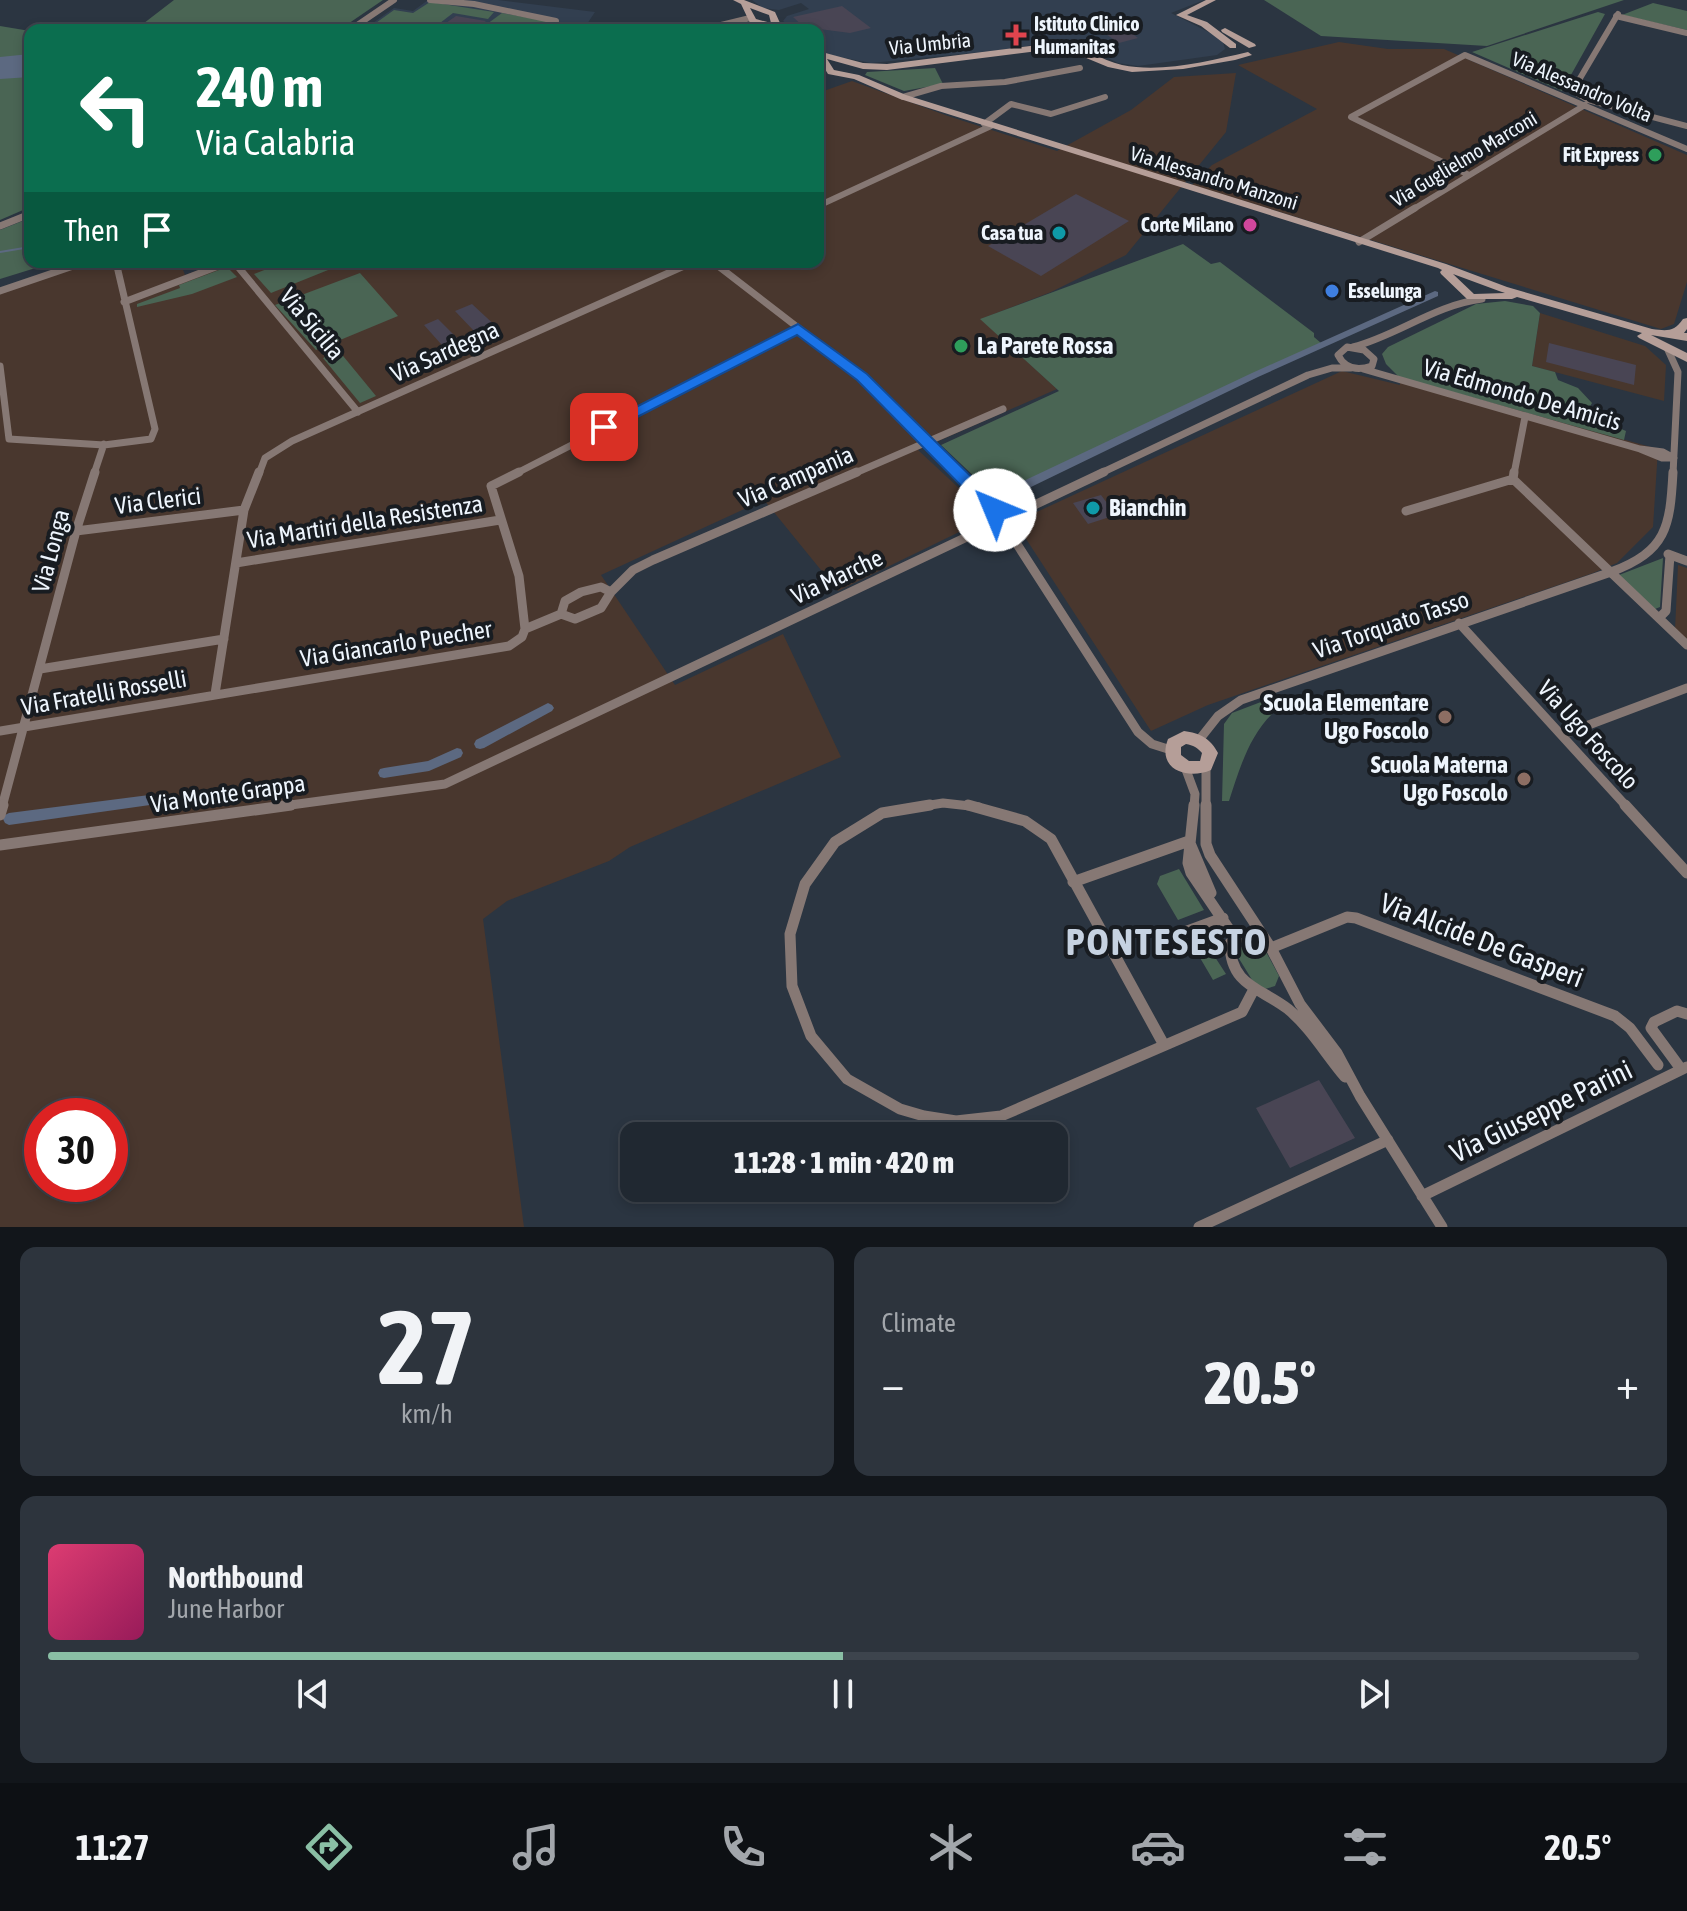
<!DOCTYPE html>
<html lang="en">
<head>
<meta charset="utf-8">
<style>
  :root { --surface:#202831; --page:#2d343d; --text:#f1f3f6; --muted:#a2a6ab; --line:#3d444d; --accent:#8abfa5 }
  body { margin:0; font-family:"Asap Condensed",sans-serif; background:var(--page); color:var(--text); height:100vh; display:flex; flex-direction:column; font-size:30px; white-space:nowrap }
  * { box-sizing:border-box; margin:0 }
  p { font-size:26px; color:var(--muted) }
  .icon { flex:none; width:44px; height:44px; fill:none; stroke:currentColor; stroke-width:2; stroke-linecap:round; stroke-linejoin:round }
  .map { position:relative; height:1227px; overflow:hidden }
  .details { display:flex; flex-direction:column; gap:20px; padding:20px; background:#12161b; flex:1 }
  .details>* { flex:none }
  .top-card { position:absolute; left:24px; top:24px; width:800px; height:244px; border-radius:16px; box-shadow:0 4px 12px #0003,0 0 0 2px var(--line); background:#0b6e4f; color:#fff; overflow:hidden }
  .speed { position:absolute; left:24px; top:1098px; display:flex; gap:16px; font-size:40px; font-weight:700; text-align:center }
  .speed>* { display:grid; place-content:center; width:104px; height:104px; border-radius:50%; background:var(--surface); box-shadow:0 4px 12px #0003,0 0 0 2px var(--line); line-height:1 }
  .speed .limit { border:12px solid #d22; background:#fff; color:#111 }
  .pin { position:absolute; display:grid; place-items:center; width:68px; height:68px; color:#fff; margin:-34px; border-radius:16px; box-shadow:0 4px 12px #0006 }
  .me { position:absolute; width:88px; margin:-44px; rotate:315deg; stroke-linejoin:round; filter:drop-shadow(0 0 6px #0008) }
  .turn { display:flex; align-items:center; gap:28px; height:168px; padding:0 40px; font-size:36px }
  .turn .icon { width:104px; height:104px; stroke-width:2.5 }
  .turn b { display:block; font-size:56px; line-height:68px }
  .then { display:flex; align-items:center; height:76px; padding:0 40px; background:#0003; gap:16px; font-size:30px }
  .big { font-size:60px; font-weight:800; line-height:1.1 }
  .details .tile { flex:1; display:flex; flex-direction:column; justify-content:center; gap:12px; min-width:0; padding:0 28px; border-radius:16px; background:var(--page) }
  .details .dial { align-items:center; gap:0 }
  .dial b { font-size:104px; line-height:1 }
  .song { display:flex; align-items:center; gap:24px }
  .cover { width:96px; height:96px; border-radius:12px; background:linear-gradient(135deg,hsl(340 70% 55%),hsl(330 70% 35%)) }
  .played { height:8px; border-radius:4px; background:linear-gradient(90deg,var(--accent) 50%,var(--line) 50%) }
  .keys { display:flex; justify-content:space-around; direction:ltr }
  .heat { display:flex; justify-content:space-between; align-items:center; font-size:44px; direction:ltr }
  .details .tiles { flex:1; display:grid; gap:20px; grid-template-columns:1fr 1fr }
  .tile:last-child { grid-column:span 2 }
  .trip { position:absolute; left:620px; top:1122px; width:448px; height:80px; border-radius:16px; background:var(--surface); box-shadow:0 4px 12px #0003,0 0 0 2px var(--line); font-weight:800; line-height:80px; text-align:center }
  .menu { display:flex; height:128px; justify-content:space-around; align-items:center; background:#0d1014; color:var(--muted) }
  .menu .icon { width:56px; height:56px }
  .menu .on { color:var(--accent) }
  .menu b { font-size:36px; color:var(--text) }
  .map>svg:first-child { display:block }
  .commercial { fill:#48372d }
  .industrial { fill:#49372e; fill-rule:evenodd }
  .built { fill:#323f50 }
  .green { fill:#4a6554 }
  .water { fill:#5c6981 }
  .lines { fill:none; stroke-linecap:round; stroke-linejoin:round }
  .stream { stroke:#5c6981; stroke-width:2 }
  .canal { fill:#5c6981; fill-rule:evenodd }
  .building { fill:#494554 }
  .street-far3 { stroke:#867874; stroke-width:6 }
  .street-far2 { stroke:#867874; stroke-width:7 }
  .street-far1 { stroke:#867874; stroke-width:9 }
  .street { stroke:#867874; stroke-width:11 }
  .secondary { fill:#b59e98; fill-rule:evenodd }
  .route { fill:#1a73e8; stroke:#114b97; stroke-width:2 }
  .health-dot { fill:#e0444e; stroke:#181c21; stroke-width:3 }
  .leisure-dot { fill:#2e9e5b; stroke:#181c21; stroke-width:3 }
  .hotel-dot { fill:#d1479c; stroke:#181c21; stroke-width:3 }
  .culture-dot { fill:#0f9aa8; stroke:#181c21; stroke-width:3 }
  .shop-dot { fill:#3f7fe0; stroke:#181c21; stroke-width:3 }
  .education-dot { fill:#8d6e63; stroke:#181c21; stroke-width:3 }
  .labels { text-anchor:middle; stroke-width:8; stroke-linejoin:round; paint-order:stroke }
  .far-poi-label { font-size:20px; font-weight:bold; fill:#eef5fd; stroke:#181c21; text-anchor:end }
  .far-street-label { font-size:20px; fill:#eef5fd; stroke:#181c21 }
  .street-label { font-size:24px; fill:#eef5fd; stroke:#181c21 }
  .poi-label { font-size:24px; font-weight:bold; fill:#eef5fd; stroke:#181c21; text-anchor:start }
  .near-street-label { font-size:28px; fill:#eef5fd; stroke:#181c21 }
  .near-district-label { font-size:38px; font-weight:bold; letter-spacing:2px; fill:#c6d2e1; stroke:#181c21 }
</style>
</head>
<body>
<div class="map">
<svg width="1687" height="1227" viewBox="0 0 1687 1227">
  <rect width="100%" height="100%" fill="#2b3541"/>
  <path class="commercial" d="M1540,313l105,33 21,19 -2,36 -132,-35z"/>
  <path class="industrial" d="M1339,42l49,7h56l243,106v127l-13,42 -13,5 -469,-144 20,-20 105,-56 -79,-44z
    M1236,73l-10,59 -100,123 -75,37 -70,27 76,70 -139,61 72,67 -152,74 -74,-91 -163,75 74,110 108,-51 58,123 -211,90 -21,14 -102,40 -24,18 41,308h-524v-933l90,-32h90l5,13 36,-13h597v-169l34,-12 96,35 109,35 74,-41 43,-33zM42,1116h68v68h-68z
    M1342,371l58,14 -1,-8 259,72 -5,78 -36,36 -24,10 -385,132 -57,26 -136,-209z
    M1678,565l9,3v73l-12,-11z"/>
  <path class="built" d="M428,0h70l97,12 -12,18h-220l31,-22 19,3z
    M752,0h452l-33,13 51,26 3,10 -8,6 -79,11 -20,-3 -39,-19 -21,-3 -57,9 -130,13 -42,-8 -11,3v-28h-23l-12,-9 4,-5 22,-7 -8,-6 -22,7 -16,-2z"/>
  <path class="green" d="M174,0h209l-44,30h-204z
    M1264,0h360l-137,46 -166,-10z
    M430,2l64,10 -6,7 -35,-6 -22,17h-65l28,-20 19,3z
    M1653,3l34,8v19l-65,-15z
    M1598,12l7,2 -43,77 -90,-39z
    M502,13l49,9 -9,8h-63z
    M0,26l30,5v176l-30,13z
    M935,68l8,16 -39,7 -39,-16 2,-3z
    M30,218v44h25l-55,17v-49z
    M1183,244l28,20 9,-2 94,71v4l7,6 -324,155 -56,-53 118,-54 -79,-72z
    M285,262h63l-77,31 -17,-19z
    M227,267l10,10 -45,17 -55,13v-3l43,-16 -1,-3z
    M360,273l38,43 -82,34 -41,-45z
    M1505,301l28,5 7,7 -8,53 23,6 3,8 20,8 14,15 -6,11 40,17 -2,9 -225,-63 -13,-13 -4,-10 6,-7 88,-43z
    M339,351l37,45 -16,7 -37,-45z
    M1663,558l-3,49 -5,2 -36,-34z
    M1274,697l6,10c-29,22 -40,60 -51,94h-7l2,-77 8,-11z
    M1179,869l25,41 -26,10 -21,-36 3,-8z
    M1215,929l-2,25 13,20 -13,6 -24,-41z
    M1246,944l19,6 14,26 -4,10 -10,3 -11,-6 -16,-26 1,-8z"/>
  <path class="water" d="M30,54v23l-30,2v-22z"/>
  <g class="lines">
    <path class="stream" d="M0,252l30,-5"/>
    <path class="canal" d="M1435,291l3,1v4l-180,81 -256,124 -4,1 -5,-4 1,-3 258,-122z
      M548,703l4,2 2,3 -2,3 -68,37 -4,1 -4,-1 -2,-4 2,-4z
      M457,748l4,1 2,4 -2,4 -32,14 -45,7 -4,-1 -2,-4 2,-4 4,-1 44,-7z
      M157,794l4,1 2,4 -2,4 -4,1 -148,21 -4,-2 -2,-4 2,-4 4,-2z"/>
  </g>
  <path class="building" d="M842,6l29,22 -21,5 -46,-6 -11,-10z
    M456,16l30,5 -12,9h-38z
    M1115,23l6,4 5,-2 14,9 -6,1 4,3 -19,5 -22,-15z
    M1076,194l53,27 -88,55 -53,-30z
    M472,304l28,26 -32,18 -19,5 -25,-28 14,-6 20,20 16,-8 -19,-20z
    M1549,343l87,22 -2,20 -88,-23z
    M1101,495l15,20 -28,9 -15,-21z
    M1319,1080l36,58 -65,30 -34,-60z"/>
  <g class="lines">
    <path class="street-far3" d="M430,0l44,4 82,17 -9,9
      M1618,14l-42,71 -1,7 13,8 99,26
      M1616,16l71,17
      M713,27l37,-9
      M350,30l44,-30
      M903,97l38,-11 64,-4 75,-14
      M984,124l27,-20 40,10 54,-17
      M1469,175l-118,-58 114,-62 222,94
      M818,206l173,-80
      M1412,210l173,-105"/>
    <path class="street-far2" d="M0,226l30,-12
      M1359,242l56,-34
      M234,262l124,150
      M713,262l149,115 97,97
      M0,291l85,-29
      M124,302l105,-40
      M1347,347l17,3 10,9 -2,7c-14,5 -27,3 -34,-11z
      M1353,347c45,-12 82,-42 129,-48
      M1668,350l10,22 -5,102
      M0,366l9,73 95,6 47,-6 4,-10 -39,-167
      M1363,369l277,80
      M1640,449l23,3 11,6h-12z
      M94,474l10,-30
      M259,474l6,-16 27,-17 401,-179
      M515,474l283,-145
      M853,474l150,-65
      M1099,474l209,-99 24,-7h19
      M1514,474l11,-57"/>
    <path class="street-far1" d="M957,472l38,38 143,222 14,12 19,6
      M1513,479l174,166
      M1406,511l107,-32 1,-7
      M76,531l168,-21
      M1668,554l19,7
      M236,563l264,-43
      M601,587l10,5 -10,16 -26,11 -14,-5 4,-13 16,-9z
      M611,592l22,-22 20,-10 204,-88
      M1659,618l7,-7 4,-56
      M1459,623l168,184
      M525,629l36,-15
      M40,669l184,-30
      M215,694l29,-184 15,-38
      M0,731l509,-85 13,-9 3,-8 -6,-53 -28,-90 28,-14
      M1562,735l125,-47
      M1199,740l19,-24 23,-16 370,-128c56,-21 59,-45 62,-100
      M1206,765v42
      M1185,767l10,27 -1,13
      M2,807l74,-276 19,-59
      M276,807l169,-23 659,-312
      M918,807l25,-4 36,4"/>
    <path class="street" d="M930,805l-48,8 -47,29 -30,42 -15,50 2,52 19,50 36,43 53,30 24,7 32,5 45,-5 241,-104 11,-21
      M968,805l57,16 26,18 113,206
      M1194,805l-6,58 3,10 44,65
      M1206,805v39l4,11 61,93 29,56 37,49 23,43 82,131
      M1625,805l62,68
      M0,815l3,-10
      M1189,841l22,52
      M0,845l291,-40
      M1073,882l116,-41
      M1182,933l41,-15
      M1263,939l-18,-5 -15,9c0,43 31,45 58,66 22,18 39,47 57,68
      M1271,948l76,-31 9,1 259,98 15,12 28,37
      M1681,1069l-30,-41 3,-6 23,-11 10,3
      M1422,1196l265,-129
      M1199,1227l189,-87"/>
    <path class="secondary" d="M733,0h11l31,12 5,11 8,7h-15l-23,-7 -9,-19zM750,8l19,7 2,8 -15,-4z
      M1206,0h10l-29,15 20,7 29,22v4h-6l-29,-22 -25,-11z
      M1225,28l30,16 1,2 -7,2 -27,-16 -1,-2z
      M1062,42c21,5 39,18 60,23 40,8 87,-4 126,-13l4,3 -17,5 -52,9 -51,3 -24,-5 -46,-19 -175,22 -24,-1 -36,-10 7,11 25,5 47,20 540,169 61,23 145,42c15,2 22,3 31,-10l4,-1v11l-3,4h3v8l-36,-6 36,18v9l-48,-24 -2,-2 5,-3 -125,-36 -5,2h-45l-26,-25 -1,-2 2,-2 -4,-2 -538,-169 -46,-20 -26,-5 -10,-16v-7l45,12 24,1zM1453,274l46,17 6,2 -31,1z
      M1184,731c16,2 26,7 34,22l-7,17c-23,10 -55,0 -43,-31zM1186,744c7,1 12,4 16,9l-2,8h-11l-8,-6v-8z"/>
  </g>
  <path class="route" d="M798,324l69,50 134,132 2,4 -2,4h-12l-132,-134 -60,-45 -187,96 -6,2 -7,-6z"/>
  <path class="health-dot" d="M1012 23h8v8h8v8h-8v8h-8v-8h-8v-8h8z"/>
  <g class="leisure-dot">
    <circle cx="1655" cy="155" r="8"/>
    <circle cx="961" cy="346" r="8"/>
  </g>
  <circle class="hotel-dot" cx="1250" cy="225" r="8"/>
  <g class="culture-dot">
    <circle cx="1059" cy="233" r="8"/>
    <circle cx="1093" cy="508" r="8"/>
  </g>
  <circle class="shop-dot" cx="1332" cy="291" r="8"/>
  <g class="education-dot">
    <circle cx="1445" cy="717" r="8"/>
    <circle cx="1524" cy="779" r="8"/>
  </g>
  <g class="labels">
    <g class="far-poi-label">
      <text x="1034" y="31" text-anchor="start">Istituto Clinico<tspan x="1034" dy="23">Humanitas</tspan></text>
      <text x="1639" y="162">Fit Express</text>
      <text x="1234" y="232">Corte Milano</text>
      <text x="1043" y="240">Casa tua</text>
      <text x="1348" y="298" text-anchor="start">Esselunga</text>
    </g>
    <g class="far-street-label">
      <text transform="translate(930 44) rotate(-6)" y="7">Via Umbria</text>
      <text transform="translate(1582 87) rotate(23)" y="7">Via Alessandro Volta</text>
      <text transform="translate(1464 159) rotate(-31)" y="7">Via Guglielmo Marconi</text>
      <text transform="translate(1214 178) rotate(17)" y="7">Via Alessandro Manzoni</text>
    </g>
    <g class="street-label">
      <text transform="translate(312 324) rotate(50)" y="8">Via Sicilia</text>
      <text transform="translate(445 352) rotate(-24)" y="8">Via Sardegna</text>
      <text transform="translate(1522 395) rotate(16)" y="8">Via Edmondo De Amicis</text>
      <text transform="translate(796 477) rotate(-23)" y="8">Via Campania</text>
      <text transform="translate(158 501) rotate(-7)" y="8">Via Clerici</text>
      <text transform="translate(365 522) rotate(-9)" y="8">Via Martiri della Resistenza</text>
      <text transform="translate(51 551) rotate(-75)" y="8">Via Longa</text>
      <text transform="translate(837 577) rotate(-25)" y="8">Via Marche</text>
      <text transform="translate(1391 625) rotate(-19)" y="8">Via Torquato Tasso</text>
      <text transform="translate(396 644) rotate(-9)" y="8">Via Giancarlo Puecher</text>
      <text transform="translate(104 693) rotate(-10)" y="8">Via Fratelli Rosselli</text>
      <text transform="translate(1588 735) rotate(48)" y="8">Via Ugo Foscolo</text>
      <text transform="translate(228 794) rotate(-8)" y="8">Via Monte Grappa</text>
    </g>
    <g class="poi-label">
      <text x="977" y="354">La Parete Rossa</text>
      <text x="1109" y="516">Bianchin</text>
      <text x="1429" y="711" text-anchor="end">Scuola Elementare<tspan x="1429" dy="28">Ugo Foscolo</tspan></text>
      <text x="1508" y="773" text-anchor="end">Scuola Materna<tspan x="1508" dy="28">Ugo Foscolo</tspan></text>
    </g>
    <g class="near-street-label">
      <text transform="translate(1482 940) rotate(21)" y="10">Via Alcide De Gasperi</text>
      <text transform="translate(1541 1111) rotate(-26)" y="10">Via Giuseppe Parini</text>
    </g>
    <g class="near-district-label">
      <text x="1167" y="955">PONTESESTO</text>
    </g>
  </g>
</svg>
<div class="speed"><div class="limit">30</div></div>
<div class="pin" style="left:604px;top:427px;background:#d93025"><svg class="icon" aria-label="arrive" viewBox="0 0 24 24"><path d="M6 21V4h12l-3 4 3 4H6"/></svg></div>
<svg class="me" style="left:995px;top:510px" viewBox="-20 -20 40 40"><circle r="19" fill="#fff"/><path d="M0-13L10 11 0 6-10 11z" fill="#1a73e8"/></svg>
<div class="trip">11:28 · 1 min · 420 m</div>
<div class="top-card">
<div class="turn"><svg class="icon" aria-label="left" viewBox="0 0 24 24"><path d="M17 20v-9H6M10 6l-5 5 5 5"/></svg><div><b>240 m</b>Via Calabria</div></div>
<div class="then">Then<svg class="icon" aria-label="arrive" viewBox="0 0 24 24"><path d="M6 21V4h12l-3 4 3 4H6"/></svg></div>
</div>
</div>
<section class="details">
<div class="tiles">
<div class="tile dial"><b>27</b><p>km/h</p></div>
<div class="tile"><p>Climate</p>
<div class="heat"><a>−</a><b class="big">20.5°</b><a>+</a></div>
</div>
<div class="tile">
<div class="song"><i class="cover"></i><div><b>Northbound</b><p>June Harbor</p></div></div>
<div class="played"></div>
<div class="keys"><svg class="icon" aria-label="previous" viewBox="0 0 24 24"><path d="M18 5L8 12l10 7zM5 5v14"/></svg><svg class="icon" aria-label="pause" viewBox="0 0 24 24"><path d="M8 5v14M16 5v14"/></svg><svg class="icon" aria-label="next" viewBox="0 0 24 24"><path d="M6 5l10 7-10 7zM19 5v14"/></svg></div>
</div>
</div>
</section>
<nav class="menu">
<b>11:27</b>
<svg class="icon on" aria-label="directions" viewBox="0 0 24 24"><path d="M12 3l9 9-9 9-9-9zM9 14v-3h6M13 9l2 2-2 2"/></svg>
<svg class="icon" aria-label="music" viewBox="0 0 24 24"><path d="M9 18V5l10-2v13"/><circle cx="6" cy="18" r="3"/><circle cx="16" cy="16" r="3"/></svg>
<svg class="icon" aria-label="phone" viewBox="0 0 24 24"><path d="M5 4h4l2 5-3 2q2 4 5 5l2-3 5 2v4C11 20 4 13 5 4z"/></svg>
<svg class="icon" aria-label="climate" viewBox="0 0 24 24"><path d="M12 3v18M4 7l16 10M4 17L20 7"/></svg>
<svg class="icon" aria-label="car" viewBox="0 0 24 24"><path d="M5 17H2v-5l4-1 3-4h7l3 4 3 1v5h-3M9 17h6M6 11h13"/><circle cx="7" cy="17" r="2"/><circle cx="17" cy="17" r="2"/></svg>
<svg class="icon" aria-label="filters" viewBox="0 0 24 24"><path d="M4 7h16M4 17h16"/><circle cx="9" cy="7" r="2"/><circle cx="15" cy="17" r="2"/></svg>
<b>20.5°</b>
</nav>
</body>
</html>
